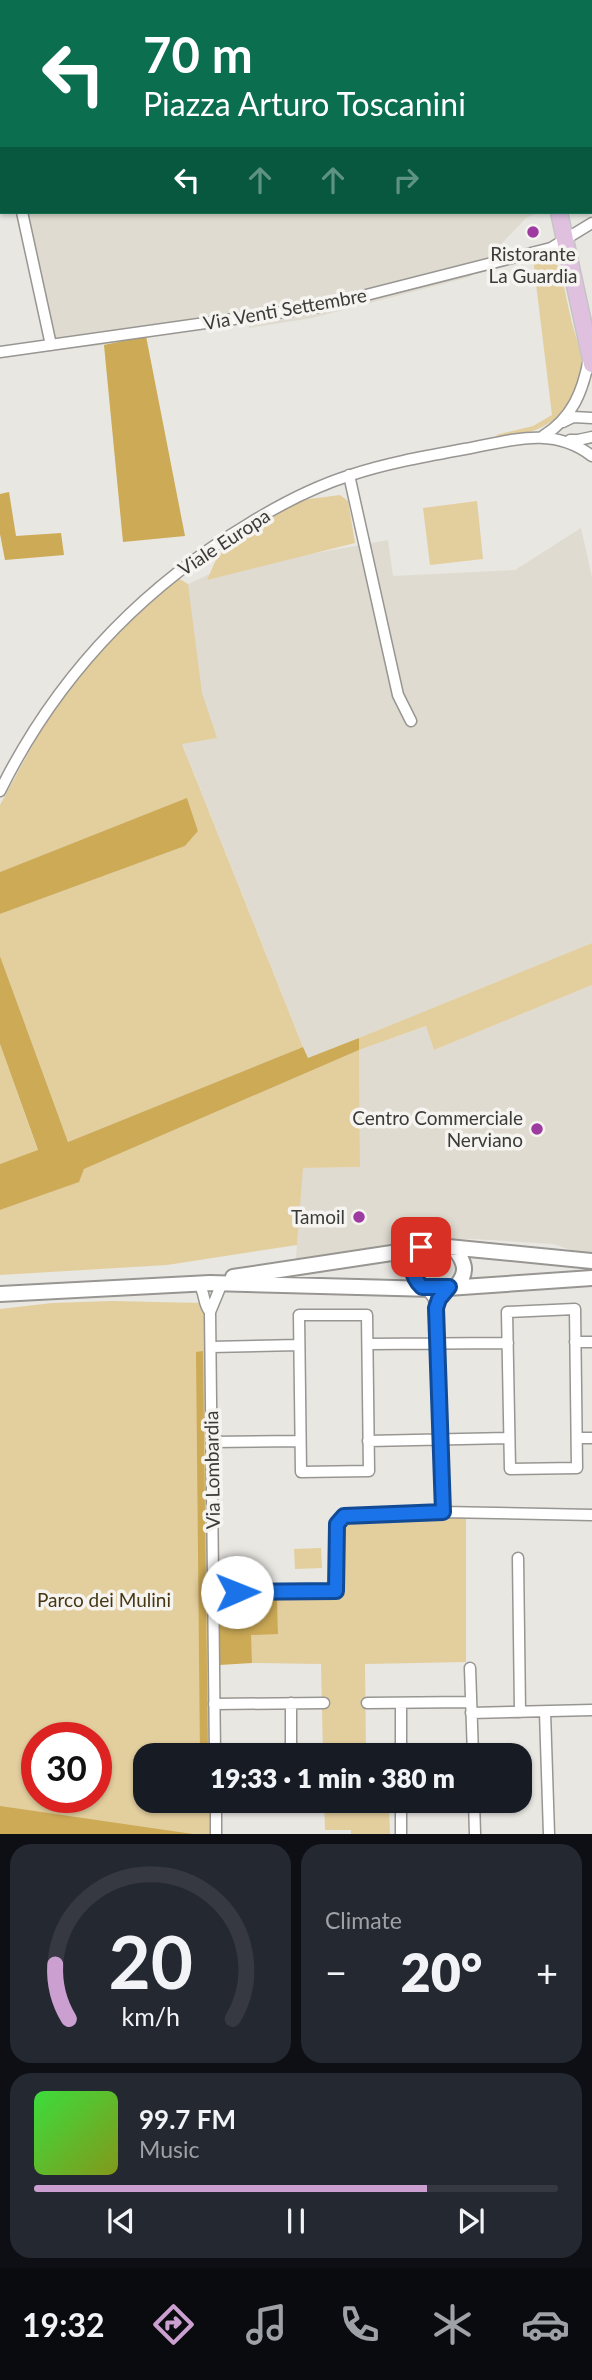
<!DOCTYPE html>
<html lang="en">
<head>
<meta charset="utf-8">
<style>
  :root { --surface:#171b24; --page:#242831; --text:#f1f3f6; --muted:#9ea1a6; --line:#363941; --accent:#cba0d0 }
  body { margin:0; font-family:Lato,sans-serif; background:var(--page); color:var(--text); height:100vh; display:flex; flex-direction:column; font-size:26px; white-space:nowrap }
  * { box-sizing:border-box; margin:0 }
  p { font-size:23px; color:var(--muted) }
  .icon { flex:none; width:38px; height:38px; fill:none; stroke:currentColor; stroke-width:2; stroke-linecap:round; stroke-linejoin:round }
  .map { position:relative; height:1834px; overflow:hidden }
  .sheet { display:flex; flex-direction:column; gap:10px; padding:10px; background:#0d0f14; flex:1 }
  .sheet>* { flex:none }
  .hud { position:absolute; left:0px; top:0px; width:593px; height:214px; box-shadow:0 2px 5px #0004; background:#0b6e4f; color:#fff; overflow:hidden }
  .speed { position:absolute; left:21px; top:1722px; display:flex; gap:14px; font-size:35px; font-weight:700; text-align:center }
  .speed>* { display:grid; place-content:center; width:91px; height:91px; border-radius:50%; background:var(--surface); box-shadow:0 2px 5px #0004; line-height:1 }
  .speed .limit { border:10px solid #d22; background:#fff; color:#111 }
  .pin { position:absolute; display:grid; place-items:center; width:60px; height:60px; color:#fff; margin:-30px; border-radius:14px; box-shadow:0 4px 10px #0006 }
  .me { position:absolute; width:77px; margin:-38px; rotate:89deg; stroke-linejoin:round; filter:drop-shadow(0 0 5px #0008) }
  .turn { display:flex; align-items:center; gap:24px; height:147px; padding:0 28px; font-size:32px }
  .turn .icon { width:91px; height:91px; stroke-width:2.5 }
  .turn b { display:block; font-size:49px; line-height:60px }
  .lanes { display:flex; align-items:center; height:66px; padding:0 28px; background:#0003; justify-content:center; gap:35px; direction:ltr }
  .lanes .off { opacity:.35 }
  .big { font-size:52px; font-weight:800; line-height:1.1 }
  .sheet .widget { flex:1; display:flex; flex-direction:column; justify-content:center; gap:10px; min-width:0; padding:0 24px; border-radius:21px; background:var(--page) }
  .sheet .dial { align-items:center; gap:0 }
  .dial svg { height:182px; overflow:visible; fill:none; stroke:var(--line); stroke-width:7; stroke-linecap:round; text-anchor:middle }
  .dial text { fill:var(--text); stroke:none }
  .song { display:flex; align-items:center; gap:21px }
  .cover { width:84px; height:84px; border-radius:10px; background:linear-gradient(135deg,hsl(120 70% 55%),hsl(70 70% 35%)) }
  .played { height:7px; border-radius:4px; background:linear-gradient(90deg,var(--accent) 75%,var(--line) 75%) }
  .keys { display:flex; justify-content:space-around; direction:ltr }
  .heat { display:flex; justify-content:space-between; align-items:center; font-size:38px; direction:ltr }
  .sheet .tiles { flex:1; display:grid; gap:10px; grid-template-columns:1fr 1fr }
  .widget:last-child { grid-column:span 2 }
  .trip { position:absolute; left:133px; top:1743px; width:399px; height:70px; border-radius:21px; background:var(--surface); box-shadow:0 2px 5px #0004; font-weight:800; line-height:70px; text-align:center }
  .menu { display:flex; height:112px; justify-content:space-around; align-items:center; background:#090b0e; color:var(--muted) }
  .menu .icon { width:49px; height:49px }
  .menu .selected { color:var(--accent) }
  .menu b { font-size:32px; color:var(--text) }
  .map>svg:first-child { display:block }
  .built { fill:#e0dbd0 }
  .green { fill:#e3ce9e; fill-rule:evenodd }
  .forest { fill:#ccaa56 }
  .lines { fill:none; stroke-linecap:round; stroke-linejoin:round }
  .street-casing { stroke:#989692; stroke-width:13 }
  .secondary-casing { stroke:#989692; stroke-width:18 }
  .primary-casing { stroke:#c4c4c4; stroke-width:19 }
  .street { stroke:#fff; stroke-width:10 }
  .secondary { stroke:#fff; stroke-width:14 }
  .primary { stroke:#dfc1df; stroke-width:16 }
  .route-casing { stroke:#114b97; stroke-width:18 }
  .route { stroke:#1a73e8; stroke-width:12 }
  .poi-dot { fill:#9d3ba1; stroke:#f6f4f0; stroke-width:2.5 }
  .labels { text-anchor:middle; stroke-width:7; stroke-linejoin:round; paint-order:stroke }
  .poi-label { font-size:19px; fill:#3c3b39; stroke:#f6f4f0; text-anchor:end }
  .street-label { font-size:19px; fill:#3c3b39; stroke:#f6f4f0 }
  .park-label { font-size:19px; fill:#463713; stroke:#f6f4f0 }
</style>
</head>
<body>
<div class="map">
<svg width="592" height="1834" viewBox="0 0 592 1834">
  <rect width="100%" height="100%" fill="#e9e7e2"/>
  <path class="built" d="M113,0h393l1,2h-393z
    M25,212h514l-13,6 -56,59 -158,41 -63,10 -1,-6 -102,14 -42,9 -48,5z
    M581,528l11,49v366l-284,116 -126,-316 35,-5 -18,-46 -15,-106 32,-15 172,-31 5,36 122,-6z
    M592,985v268h-12l-27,-9 -79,-5 -54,2 -124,18 6,-91 58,-1 -1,-117 68,-24 7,24z"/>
  <path class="green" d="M539,257l14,3 5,6c6,17 9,36 13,53 3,14 14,41 11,54 -7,42 -42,62 -82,65l-4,-3 37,-9 19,-11 -19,-156z
    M340,495l8,6 7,42 -148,37 16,-36 79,-44z
    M477,501l6,58 -53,6 -7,-57z
    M178,578l10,6 14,109 15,45 -35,6 121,303 -235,95 -68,-186v-42l185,-68 13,-15 -11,-32 -187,73v-67l38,-70 32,-48 53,-63z
    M592,943v42l-158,65 -8,-24 -67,24 1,117 -57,1 -6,77 -130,20 -167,10v-65l78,-28 6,-13 275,-119v-12z
    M0,1044l38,107 -38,13z
    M112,1301l90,2 2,10 3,42 3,400h-65v46h66v33h-211v-525l52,-6zM37,1738h59v59h-59z
    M466,1516v146l-101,2 1,91h-43l-2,-91 -69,-1 -2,-29h28l-1,-40 63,-1 1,-66 5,-7z
    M321,1548l1,20 -27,1 -1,-20z
    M324,1801h43v9h22l1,24h-39v-4h-26z"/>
  <path class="forest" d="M146,336l39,200 -62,6 -19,-197z
    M9,492l7,44 45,-3 3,22 -59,5 -5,-26v-40z
    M187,798l11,33 -13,15 -185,68v-42z
    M0,956l68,186 235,-95 5,11 51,-20v12l-275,119 -5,13 -79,28v-46l38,-14 -38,-106z
    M203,1351l5,404h-8l-4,-403z
    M277,1594l1,40 -27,1 1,28 -33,2 -3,-70z
    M0,1806l193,28h-193z"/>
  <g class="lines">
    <g class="street-casing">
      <path id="street" d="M0,112l2,8
        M22,212l29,133
        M0,352l319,-45 232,-59 41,-25
        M563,422l10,-5 19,1
        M543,436c30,-18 40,-46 46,-77
        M570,440h8l14,-3
        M349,475l49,220 13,26
        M0,791c56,-113 141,-203 250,-268 31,-19 66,-37 101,-48 36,-12 76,-19 114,-26 45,-8 87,-24 127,7
        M198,1284c8,8 4,19 12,28
        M426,1288l8,11 5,45 3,168
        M575,1309l2,159 -67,1 -3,-157z
        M299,1315h68l2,156 -68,1z
        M575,1342h17
        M368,1344l140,-1
        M211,1347l88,-2
        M577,1438h15
        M368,1441l141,-3
        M212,1442l88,-1
        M518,1558l2,154
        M213,1593l123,-2 1,-68 7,-7 98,-4 150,3
        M470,1668l3,87
        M367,1703l104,-1
        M401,1703v52
        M214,1704l110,-1
        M545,1712l4,122
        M471,1713l121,-3
        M215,1755l-5,-443 12,-29
        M291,1755v-52
        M216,1801v33
        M401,1801v33
        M474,1801l1,33"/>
    </g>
    <g class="secondary-casing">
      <path id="secondary" d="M421,1247c-11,15 -12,27 1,40
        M454,1248c10,13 15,23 3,37
        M233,1277l205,-31 154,15
        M0,1294l210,-11 223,6 159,-11"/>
    </g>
    <g class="primary-casing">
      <path id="primary" d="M512,0l1,2
        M559,212l33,152"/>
    </g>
    <use href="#street" class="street"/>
    <use href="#secondary" class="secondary"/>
    <use href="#primary" class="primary"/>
  </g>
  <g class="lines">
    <g class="route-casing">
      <path id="route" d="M237,1592l99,-1 1,-67 7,-8 99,-4 -7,-204 3,-9 10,-12h-27c-13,-13 -11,-25 -1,-40"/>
    </g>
    <use href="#route" class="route"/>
  </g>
  <g class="poi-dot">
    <circle cx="533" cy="232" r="7"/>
    <circle cx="537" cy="1129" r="7"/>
    <circle cx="359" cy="1217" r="7"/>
  </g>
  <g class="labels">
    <g class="poi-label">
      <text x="533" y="261" text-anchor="middle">Ristorante<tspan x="533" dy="22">La Guardia</tspan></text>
      <text x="523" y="1125">Centro Commerciale<tspan x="523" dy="22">Nerviano</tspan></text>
      <text x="345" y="1224">Tamoil</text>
    </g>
    <g class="street-label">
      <text transform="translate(285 309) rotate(-10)" y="7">Via Venti Settembre</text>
      <text transform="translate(224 542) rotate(-33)" y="7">Viale Europa</text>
      <text transform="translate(212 1470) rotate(-91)" y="7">Via Lombardia</text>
    </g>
    <g class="park-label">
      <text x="104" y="1607">Parco dei Mulini</text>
    </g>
  </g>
</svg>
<div class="speed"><div class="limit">30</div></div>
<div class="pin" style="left:421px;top:1247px;background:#d93025"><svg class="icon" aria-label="arrive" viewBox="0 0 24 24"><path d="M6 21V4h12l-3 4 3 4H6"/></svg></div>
<svg class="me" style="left:237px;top:1592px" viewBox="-20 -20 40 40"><circle r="19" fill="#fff"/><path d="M0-13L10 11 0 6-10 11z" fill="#1a73e8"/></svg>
<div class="trip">19:33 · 1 min · 380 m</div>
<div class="hud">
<div class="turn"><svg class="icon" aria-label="left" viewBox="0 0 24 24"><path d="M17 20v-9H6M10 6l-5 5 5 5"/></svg><div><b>70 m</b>Piazza Arturo Toscanini</div></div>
<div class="lanes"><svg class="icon" aria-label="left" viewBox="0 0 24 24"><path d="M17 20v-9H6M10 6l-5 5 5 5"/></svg><svg class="icon off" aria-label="ahead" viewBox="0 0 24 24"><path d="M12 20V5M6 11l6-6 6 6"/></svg><svg class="icon off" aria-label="ahead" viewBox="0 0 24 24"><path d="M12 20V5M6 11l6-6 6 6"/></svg><svg class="icon off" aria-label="right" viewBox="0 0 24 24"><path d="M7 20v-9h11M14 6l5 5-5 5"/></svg></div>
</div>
</div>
<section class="sheet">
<div class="tiles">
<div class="widget dial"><svg viewBox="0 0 100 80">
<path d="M14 69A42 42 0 1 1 86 69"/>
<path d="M14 69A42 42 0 0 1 8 45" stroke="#cba0d0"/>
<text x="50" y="56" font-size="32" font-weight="700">20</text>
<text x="50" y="72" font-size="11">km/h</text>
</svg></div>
<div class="widget"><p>Climate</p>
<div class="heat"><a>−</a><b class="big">20°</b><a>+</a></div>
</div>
<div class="widget">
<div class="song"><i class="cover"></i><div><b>99.7 FM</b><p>Music</p></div></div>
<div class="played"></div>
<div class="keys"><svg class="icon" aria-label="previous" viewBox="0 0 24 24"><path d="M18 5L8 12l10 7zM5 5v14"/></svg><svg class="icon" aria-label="pause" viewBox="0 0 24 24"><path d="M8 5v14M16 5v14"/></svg><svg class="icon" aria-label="next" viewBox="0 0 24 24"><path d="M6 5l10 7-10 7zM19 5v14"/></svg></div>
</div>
</div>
</section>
<nav class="menu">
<b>19:32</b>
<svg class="icon selected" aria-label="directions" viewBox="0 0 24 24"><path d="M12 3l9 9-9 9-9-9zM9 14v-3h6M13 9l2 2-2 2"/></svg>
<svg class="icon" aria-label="music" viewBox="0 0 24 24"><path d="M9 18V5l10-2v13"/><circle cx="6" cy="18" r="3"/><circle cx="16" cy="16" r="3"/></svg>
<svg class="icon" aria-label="phone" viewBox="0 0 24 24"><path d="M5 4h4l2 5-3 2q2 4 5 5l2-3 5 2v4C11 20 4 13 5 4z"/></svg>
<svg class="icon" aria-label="climate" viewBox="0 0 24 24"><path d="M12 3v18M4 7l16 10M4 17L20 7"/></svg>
<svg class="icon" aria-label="car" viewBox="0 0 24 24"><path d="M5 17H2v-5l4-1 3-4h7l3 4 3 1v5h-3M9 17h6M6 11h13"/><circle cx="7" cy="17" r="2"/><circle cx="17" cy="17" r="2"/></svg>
</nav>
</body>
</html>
